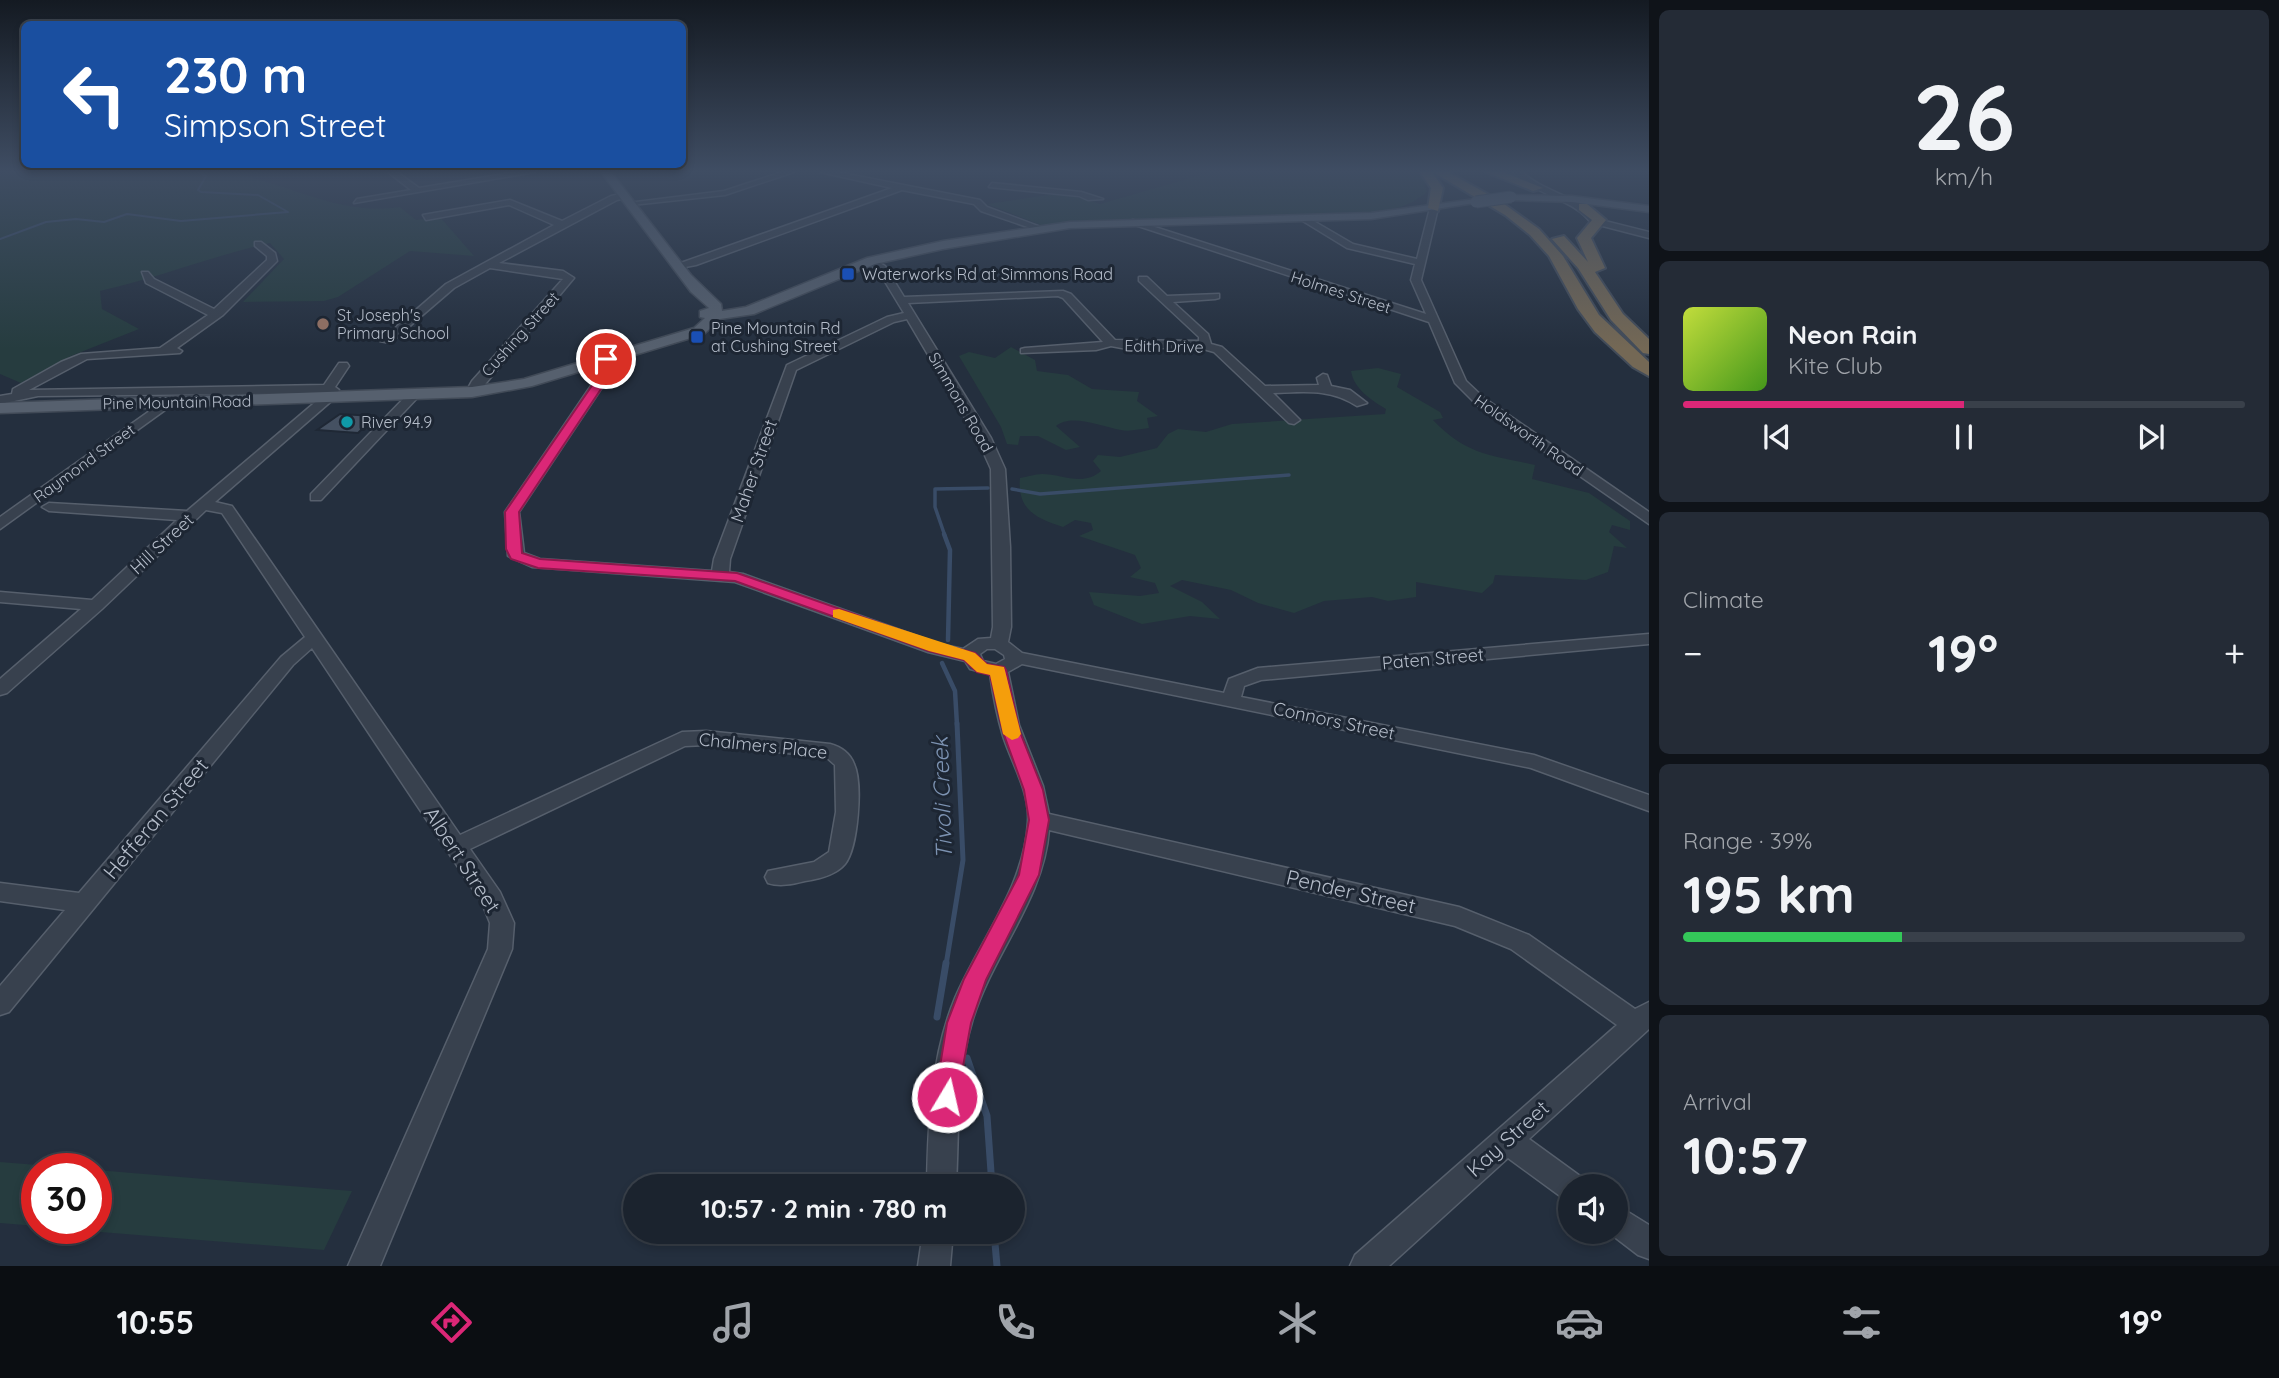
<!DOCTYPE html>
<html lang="en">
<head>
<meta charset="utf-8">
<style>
  :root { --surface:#1b232e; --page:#242b36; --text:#f1f3f6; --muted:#a0a4aa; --line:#39404a; --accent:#db2777 }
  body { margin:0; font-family:Quicksand,sans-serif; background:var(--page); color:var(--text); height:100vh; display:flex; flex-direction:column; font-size:26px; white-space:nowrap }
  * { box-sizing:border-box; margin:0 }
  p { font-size:23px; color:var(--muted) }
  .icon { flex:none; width:38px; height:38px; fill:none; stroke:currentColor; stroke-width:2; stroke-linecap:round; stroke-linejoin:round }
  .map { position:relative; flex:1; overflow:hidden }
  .drawer { display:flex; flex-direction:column; gap:10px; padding:10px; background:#0f1319; width:630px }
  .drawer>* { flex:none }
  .banner { position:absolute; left:21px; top:21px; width:665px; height:147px; border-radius:10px; box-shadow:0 4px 10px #0003,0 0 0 2px var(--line); background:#1a4fa0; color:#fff; overflow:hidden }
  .tools { position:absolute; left:1558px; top:1174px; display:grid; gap:14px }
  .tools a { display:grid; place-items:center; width:70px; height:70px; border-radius:50%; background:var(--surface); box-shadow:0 4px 10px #0003,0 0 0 2px var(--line); font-size:35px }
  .speed { position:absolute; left:21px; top:1153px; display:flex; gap:14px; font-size:35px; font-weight:700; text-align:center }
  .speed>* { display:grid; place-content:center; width:91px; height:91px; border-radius:50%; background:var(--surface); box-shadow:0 4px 10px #0003,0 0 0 2px var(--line); line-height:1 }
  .speed .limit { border:10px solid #d22; background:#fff; color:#111 }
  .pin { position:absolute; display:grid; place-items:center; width:60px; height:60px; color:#fff; margin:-30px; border:4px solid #fff; border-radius:50%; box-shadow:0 2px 7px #0007 }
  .me { position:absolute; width:77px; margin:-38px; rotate:9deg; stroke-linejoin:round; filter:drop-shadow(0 0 5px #0008) }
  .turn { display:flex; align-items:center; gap:24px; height:147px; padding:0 28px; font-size:32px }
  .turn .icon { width:91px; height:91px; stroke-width:2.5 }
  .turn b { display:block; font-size:49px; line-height:60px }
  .big { font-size:52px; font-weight:700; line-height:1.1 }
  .drawer .tile { flex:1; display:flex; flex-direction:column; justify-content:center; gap:10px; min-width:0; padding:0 24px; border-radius:10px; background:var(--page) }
  .drawer .dial { align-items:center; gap:0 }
  .dial b { font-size:91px; line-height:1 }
  .song { display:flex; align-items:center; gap:21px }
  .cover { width:84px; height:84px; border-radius:10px; background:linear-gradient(135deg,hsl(70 70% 55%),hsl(100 70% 35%)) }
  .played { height:7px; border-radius:4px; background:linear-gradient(90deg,var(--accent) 50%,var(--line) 50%) }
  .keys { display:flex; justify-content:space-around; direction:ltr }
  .heat { display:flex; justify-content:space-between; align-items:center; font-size:38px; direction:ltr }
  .charge { height:10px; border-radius:5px; background:linear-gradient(90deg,#34c759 39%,var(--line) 0) }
  .trip { position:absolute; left:623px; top:1174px; width:402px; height:70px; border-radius:35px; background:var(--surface); box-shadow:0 4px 10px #0003,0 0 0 2px var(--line); font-weight:700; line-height:70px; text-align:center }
  .menu { display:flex; height:112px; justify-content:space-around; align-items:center; background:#0b0e12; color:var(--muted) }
  .menu .icon { width:49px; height:49px }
  .menu .active { color:var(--accent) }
  .menu b { font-size:32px; color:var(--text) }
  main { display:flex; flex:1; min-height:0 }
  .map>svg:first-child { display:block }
  .green { fill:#263c3f }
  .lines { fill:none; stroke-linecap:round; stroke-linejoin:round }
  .stream-far4 { stroke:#394c67; stroke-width:2 }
  .stream-far3 { stroke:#394c67; stroke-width:3.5 }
  .stream-far2 { stroke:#394c67; stroke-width:4.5 }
  .stream-far1 { stroke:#394c67; stroke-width:5 }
  .stream { stroke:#394c67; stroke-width:7 }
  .building { fill:#455162; stroke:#1f2835; stroke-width:2 }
  .minor-casing { stroke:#565f6c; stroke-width:3 }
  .major-casing { stroke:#414a57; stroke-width:3 }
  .highway-casing { stroke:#434c59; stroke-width:4 }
  .minor { fill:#38414e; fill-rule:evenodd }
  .major { fill:#56606e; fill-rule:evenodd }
  .highway { fill:#746855; fill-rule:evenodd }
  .major-bridge-casing { stroke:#414a57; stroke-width:13; stroke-linecap:butt }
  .major-bridge { stroke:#56606e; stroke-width:11 }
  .route { fill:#db2777; stroke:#8e194d; stroke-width:2 }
  .slow { fill:#f59e0b }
  .transit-dot { fill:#1a4fb4; stroke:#1d2633; stroke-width:2.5 }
  .education-dot { fill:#8d6e63; stroke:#1d2633; stroke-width:2.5 }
  .culture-dot { fill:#0f9aa8; stroke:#1d2633; stroke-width:2.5 }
  .labels { text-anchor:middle; stroke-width:6; stroke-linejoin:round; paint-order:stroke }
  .far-poi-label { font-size:16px; fill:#b4bcc9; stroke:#1d2633; text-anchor:start }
  .far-street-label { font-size:16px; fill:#b4bcc9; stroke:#1d2633 }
  .street-label { font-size:18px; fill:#b4bcc9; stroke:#1d2633 }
  .near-street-label { font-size:21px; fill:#b4bcc9; stroke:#1d2633 }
  .near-water-label { font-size:23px; font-style:italic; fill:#7c92b1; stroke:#1d2633 }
</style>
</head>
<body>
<main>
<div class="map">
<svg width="1649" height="1266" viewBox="0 0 1649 1266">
  <rect width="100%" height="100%" fill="#242f3e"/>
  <path class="green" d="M5,172h258l-19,4c58,13 97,39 156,31l16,13 24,-3 34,39 -64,-5 -72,46 -14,4 -81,1 41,-43 -14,-16c-58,13 -112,35 -170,48l2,18 37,20 -68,27 -50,27 -21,-9v-200z
    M1212,172h203l9,7 3,13c-18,15 -34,18 -57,21l-272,7 -57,5 -54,-21 75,-11 38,11z
    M1011,347l24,13 2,11 31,4 24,14 47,3 -2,9 21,15 -11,2 2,10c-9,1 -20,4 -28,2 -19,-3 -49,-17 -65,-4l24,21 -14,3 -28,-14h-18l-2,9 -11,-1 -6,-17 -42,-71 10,-4 26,6z
    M1378,368l23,6 -4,13 43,25 3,6 -10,2c33,35 58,35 102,45l-3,14 57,14 41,28v9l-18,-5 -3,7 18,16 -13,-2 -6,26 -22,8 -91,-5 -2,8 -11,10 -66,-11v15l-28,4 -16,-4 -48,4 -30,12 -36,-10 -27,-13 -49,-10 -12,6 32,16 18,17 -30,-3 -48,8 -48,-19 -5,-13 51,4 19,-3 -4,-10 -25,-6 11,-9 -6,-13 -56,-19 14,-6 -2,-7 -16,-3 -12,7c-27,-9 -46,-17 -43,-49 7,-1 15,-4 22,-4 20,0 41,13 59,-3l-8,-10 5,-6 22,2 37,-9 11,-14 10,-5 28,3 26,-8 153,-10 1,-5c-15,-9 -32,-20 -35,-38z
    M0,1162l87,7h-50v57l-37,-3z
    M96,1170l256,21 -28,59 -261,-21 33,-1z"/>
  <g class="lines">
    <path class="stream-far4" d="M0,239l46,-17 30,-3 28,3 23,-8 54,7 107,-9 -30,-17 -57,-3 -3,-2 8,-14 -8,-4"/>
    <path class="stream-far3" d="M1012,489l28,5 249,-19
      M945,536l-10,-29v-18l53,-1"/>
    <path class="stream-far2" d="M944,534l6,16 -2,90
      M942,663l13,28 2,34"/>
    <path class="stream-far1" d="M946,965l17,-105 -6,-137"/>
    <path class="stream" d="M937,1017l9,-54
      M967,1058l20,58 5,70
      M994,1232l3,34"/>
  </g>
  <path class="building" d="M340,414l35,2 -17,17 -41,-3z"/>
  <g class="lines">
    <g class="minor-casing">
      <path id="minor" d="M388,172h9l22,16 97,-16h19l-181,31 3,-4 54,-9z
        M782,172h12l-69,23 -93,10 -4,-2 96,-12z
        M820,172h17l143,28 7,7 59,22 -7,2 -58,-20 -7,-7 -72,-14 -206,75 -16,3 -5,-3 217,-77z
        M1513,172h9c21,20 61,26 75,47l52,13v6l-58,-15c-15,-23 -56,-28 -78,-51z
        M992,183l89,9 22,7 -15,1 -9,-4 -90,-9z
        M626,193l3,4 -12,3 -118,63 64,8 11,7 -98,117 -10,-3 6,-11 91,-102 -73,-11 -36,20 -64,55 -10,-2 66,-57 108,-59 -45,-20 -83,15 -3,-5 87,-15 52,21 49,-25z
        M1434,205l4,3 -17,72 45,101 18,17 165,114v12l-173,-120 -21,-21 -26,-61 -303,-100 7,-2 293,94 -15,-34 4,-16 -68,-16 -49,-30 7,-2 48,28 64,15 13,-51z
        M255,242h6l14,11 2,8 -54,54 -46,33 5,3 -2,2 -93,6 -58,31 295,-5 15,-22h8l2,3 -14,21 4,3 -3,7 -121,105 17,4 228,329 222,-103 24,-1 124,13c11,3 20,9 24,20 9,19 4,84 -9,100 -9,11 -27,15 -40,17 -12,3 -25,6 -37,2l-3,-6 3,-6 46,-9 15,-10 7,-40 -1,-47 -9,-8 -120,-12 -21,1 -215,103 30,43 14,31 -2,26 -132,317h-32l140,-317 2,-26 -8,-20 -170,-255 -19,17 -284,347 -9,3v-29l65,-76 -65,-9v-18l79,10 202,-236 24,-20 -83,-124 -16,-3 -104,99 -95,84 -7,2v-16l81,-70 -81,-7v-10l92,8 85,-80 -128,-9 -7,-4 7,-4 138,8 132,-112v-6l-281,3 -38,8v-8l12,-2 1,-5 48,-27 20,-8 79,-6 48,-33 -62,-32 -4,-11h6l6,7 60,30 53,-49v-4l-12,-10z
        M871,258l14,8 19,31 159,-6 8,3 44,46 84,1v-4l-60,-56v-4h8l20,19 52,-2v4l-4,1 -42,3 35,32 3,10 11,3 43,39 54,-1 -2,-7 6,-4 4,1 4,11 19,4 17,13 -10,3c-27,-18 -53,-14 -84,-13l27,27 -6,4 -5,-1 -75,-71 -18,-5 -69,2 -16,-3 -15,4 -75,3v-4l4,-1 78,-6 -40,-44 -5,-2 -150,7 83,135 14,31 5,78 1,80 -3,15 14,11 202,40 5,-14 29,-11 391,-34v10l-388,36 -17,6 -3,11 293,58 115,40v16l-118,-43 -509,-104 -14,8 11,53 24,61 6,28 410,93 70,28 106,74 14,-7v27l-120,110 51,37 4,10h-14v15l-10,-5 -52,-38 -119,108h-39l5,-11 262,-230 -106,-76 -56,-23 -406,-96c-5,70 -58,126 -77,192 -16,52 -13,110 -16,164h-29c1,-62 4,-130 28,-188 25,-58 69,-111 73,-176 2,-30 -16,-58 -25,-86 -6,-20 -10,-41 -13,-62l-20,-5 -5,-8 -37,-9 -193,-70 -203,-15 -24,-11 -3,-44 96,-141 2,-7 -3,-5 10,-2 5,7 -2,7 -94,141 5,41 16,6 172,12 2,-12 73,-194 100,-48 17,-4 -26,-43 -12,-9zM907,319l70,119 14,31 2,158 -2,11 -13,1 -15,10 -24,-5 -196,-70 -14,-2 1,-13 66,-189 98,-48zM987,649h8l9,6 1,4 -9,5 -13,-3 -3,-7z
        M409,393l10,3 -98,104h-10v-6z
        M168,398l4,1v6l-172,124v-12z
        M1615,1204l34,21v34l-11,-4 -30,-23h7z
        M923,1232h30l-3,34h-32z"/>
    </g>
    <g class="major-casing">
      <path id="major" d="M601,172h10l80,103 30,29 1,7 24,-4 121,-49 76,-17 127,-19 301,-9 105,-14 5,3 -110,17 -301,9 -127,21 -68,15 -121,50 -34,5 -16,15 -172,52 -60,11 -472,16v-10l472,-16 52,-8 170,-51 11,-10 -5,-1v-6l9,-3 -18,-16z
        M1507,195l65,1 77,10v6l-77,-10 -61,-2 -4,-1z"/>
    </g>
    <g class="highway-casing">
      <path id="highway" d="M1420,172h12l11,16 -5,23 -10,-3 3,-20z
        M1433,172h15l52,29 39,28 24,27 36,59 50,47v14l-16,-9 -38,-35 -17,-23 -29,-53 -19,-21 -25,-20z
        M1486,172h17l40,16 -10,3z
        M1579,204h8l19,16 -15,18 14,30 -10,4 28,42 26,25v15l-6,-1 -32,-33 -33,-52 -26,-29 12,-3 24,26 -11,-24 15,-18 -13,-10z"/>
    </g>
    <use href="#minor" class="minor"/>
    <use href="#major" class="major"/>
    <use href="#highway" class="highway"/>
    <g class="major-bridge-casing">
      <path id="major-bridge" d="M1476,202l35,-5"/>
    </g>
    <use href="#major-bridge" class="major-bridge"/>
  </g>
  <linearGradient id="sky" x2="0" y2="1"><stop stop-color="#141a22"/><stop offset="0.49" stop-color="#3f4d63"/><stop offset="1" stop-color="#3f4d63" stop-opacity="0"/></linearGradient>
  <rect width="1649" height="349" fill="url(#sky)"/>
  <path class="route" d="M602,357h7l6,7 -2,7 -94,141 3,41 18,6 197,14 203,71 35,9 12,11 17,3 2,3 14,62 23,58 6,30 -10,55 -53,105 -15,43 -15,82 -9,3 -9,-3 -3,-8 12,-74 17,-44 55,-104 10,-55 -5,-30 -21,-58 -13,-57 -13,-3 -13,-12 -35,-9 -194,-70 -197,-13 -27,-9 -5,-10 -1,-37 97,-141z"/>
  <path class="slow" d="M839,609l136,44 12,11 17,3 17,67 -3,4 -6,2 -9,-6 -13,-59 -13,-3 -13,-12 -35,-9 -96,-34v-7z"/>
  <g class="transit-dot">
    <rect x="841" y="267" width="14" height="14" rx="3.5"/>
    <rect x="690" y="330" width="14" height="14" rx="3.5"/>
  </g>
  <circle class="education-dot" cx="323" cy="324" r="7"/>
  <circle class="culture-dot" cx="347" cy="422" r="7"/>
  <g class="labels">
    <g class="far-poi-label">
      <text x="862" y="280">Waterworks Rd at Simmons Road</text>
      <text x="337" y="321">St Joseph's<tspan x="337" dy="18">Primary School</tspan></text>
      <text x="711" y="334">Pine Mountain Rd<tspan x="711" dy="18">at Cushing Street</tspan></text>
      <text x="361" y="428">River 94.9</text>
    </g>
    <g class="far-street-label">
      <text transform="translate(1341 292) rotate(18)" y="6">Holmes Street</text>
      <text transform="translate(520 334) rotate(-48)" y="6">Cushing Street</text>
      <text transform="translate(1164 346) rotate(1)" y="6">Edith Drive</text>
      <text transform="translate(177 402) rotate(-1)" y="6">Pine Mountain Road</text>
      <text transform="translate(961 402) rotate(60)" y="6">Simmons Road</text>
      <text transform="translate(1529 435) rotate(35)" y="6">Holdsworth Road</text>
      <text transform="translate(84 463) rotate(-36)" y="6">Raymond Street</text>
    </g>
    <g class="street-label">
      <text transform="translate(754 471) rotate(-71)" y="6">Maher Street</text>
      <text transform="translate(162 544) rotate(-43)" y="6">Hill Street</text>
      <text transform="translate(1433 659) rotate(-5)" y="6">Paten Street</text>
      <text transform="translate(1334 721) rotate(12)" y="6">Connors Street</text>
      <text transform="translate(763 746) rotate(6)" y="6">Chalmers Place</text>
    </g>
    <g class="near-street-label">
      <text transform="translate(156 819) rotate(-50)" y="7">Hefferan Street</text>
      <text transform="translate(462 860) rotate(57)" y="7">Albert Street</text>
      <text transform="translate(1351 892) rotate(13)" y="7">Pender Street</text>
      <text transform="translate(1508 1139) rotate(-42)" y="7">Kay Street</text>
    </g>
    <g class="near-water-label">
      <text transform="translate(942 798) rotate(-92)" y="8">Tivoli Creek</text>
    </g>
  </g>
</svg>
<div class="tools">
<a><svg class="icon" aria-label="sound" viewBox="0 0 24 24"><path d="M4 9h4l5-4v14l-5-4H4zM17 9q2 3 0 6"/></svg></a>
</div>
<div class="speed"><div class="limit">30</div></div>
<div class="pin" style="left:606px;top:359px;background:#d93025"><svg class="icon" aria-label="arrive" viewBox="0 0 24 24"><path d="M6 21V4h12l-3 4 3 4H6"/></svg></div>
<svg class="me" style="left:947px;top:1097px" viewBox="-20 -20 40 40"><circle r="17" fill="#db2777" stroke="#fff" stroke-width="3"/><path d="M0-11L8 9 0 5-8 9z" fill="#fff"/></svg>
<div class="trip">10:57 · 2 min · 780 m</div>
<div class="banner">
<div class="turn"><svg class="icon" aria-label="left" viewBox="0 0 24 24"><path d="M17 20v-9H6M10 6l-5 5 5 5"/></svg><div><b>230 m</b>Simpson Street</div></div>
</div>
</div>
<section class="drawer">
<div class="tile dial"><b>26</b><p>km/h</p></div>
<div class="tile">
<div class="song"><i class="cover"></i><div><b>Neon Rain</b><p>Kite Club</p></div></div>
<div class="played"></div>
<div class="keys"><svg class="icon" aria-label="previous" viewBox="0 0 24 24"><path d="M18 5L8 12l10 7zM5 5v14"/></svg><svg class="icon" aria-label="pause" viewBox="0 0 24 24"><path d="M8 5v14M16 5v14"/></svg><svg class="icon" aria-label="next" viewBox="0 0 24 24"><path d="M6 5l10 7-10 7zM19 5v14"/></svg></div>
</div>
<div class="tile"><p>Climate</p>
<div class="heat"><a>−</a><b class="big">19°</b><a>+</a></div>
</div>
<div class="tile"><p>Range · 39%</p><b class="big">195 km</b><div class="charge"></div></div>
<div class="tile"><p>Arrival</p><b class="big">10:57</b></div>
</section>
</main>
<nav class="menu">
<b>10:55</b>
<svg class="icon active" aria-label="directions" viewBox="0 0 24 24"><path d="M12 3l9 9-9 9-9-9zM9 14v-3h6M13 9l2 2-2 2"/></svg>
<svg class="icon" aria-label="music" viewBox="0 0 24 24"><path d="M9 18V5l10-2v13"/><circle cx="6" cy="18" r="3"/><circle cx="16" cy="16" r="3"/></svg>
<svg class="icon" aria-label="phone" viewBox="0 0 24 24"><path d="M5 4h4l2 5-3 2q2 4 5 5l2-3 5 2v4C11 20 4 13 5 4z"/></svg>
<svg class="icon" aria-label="climate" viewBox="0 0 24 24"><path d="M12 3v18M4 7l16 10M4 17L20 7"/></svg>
<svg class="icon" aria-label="car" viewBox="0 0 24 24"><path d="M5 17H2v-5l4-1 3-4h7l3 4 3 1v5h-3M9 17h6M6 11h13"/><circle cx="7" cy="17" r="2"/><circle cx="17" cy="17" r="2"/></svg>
<svg class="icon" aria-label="filters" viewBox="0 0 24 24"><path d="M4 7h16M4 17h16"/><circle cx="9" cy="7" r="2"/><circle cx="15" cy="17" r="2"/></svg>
<b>19°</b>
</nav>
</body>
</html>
